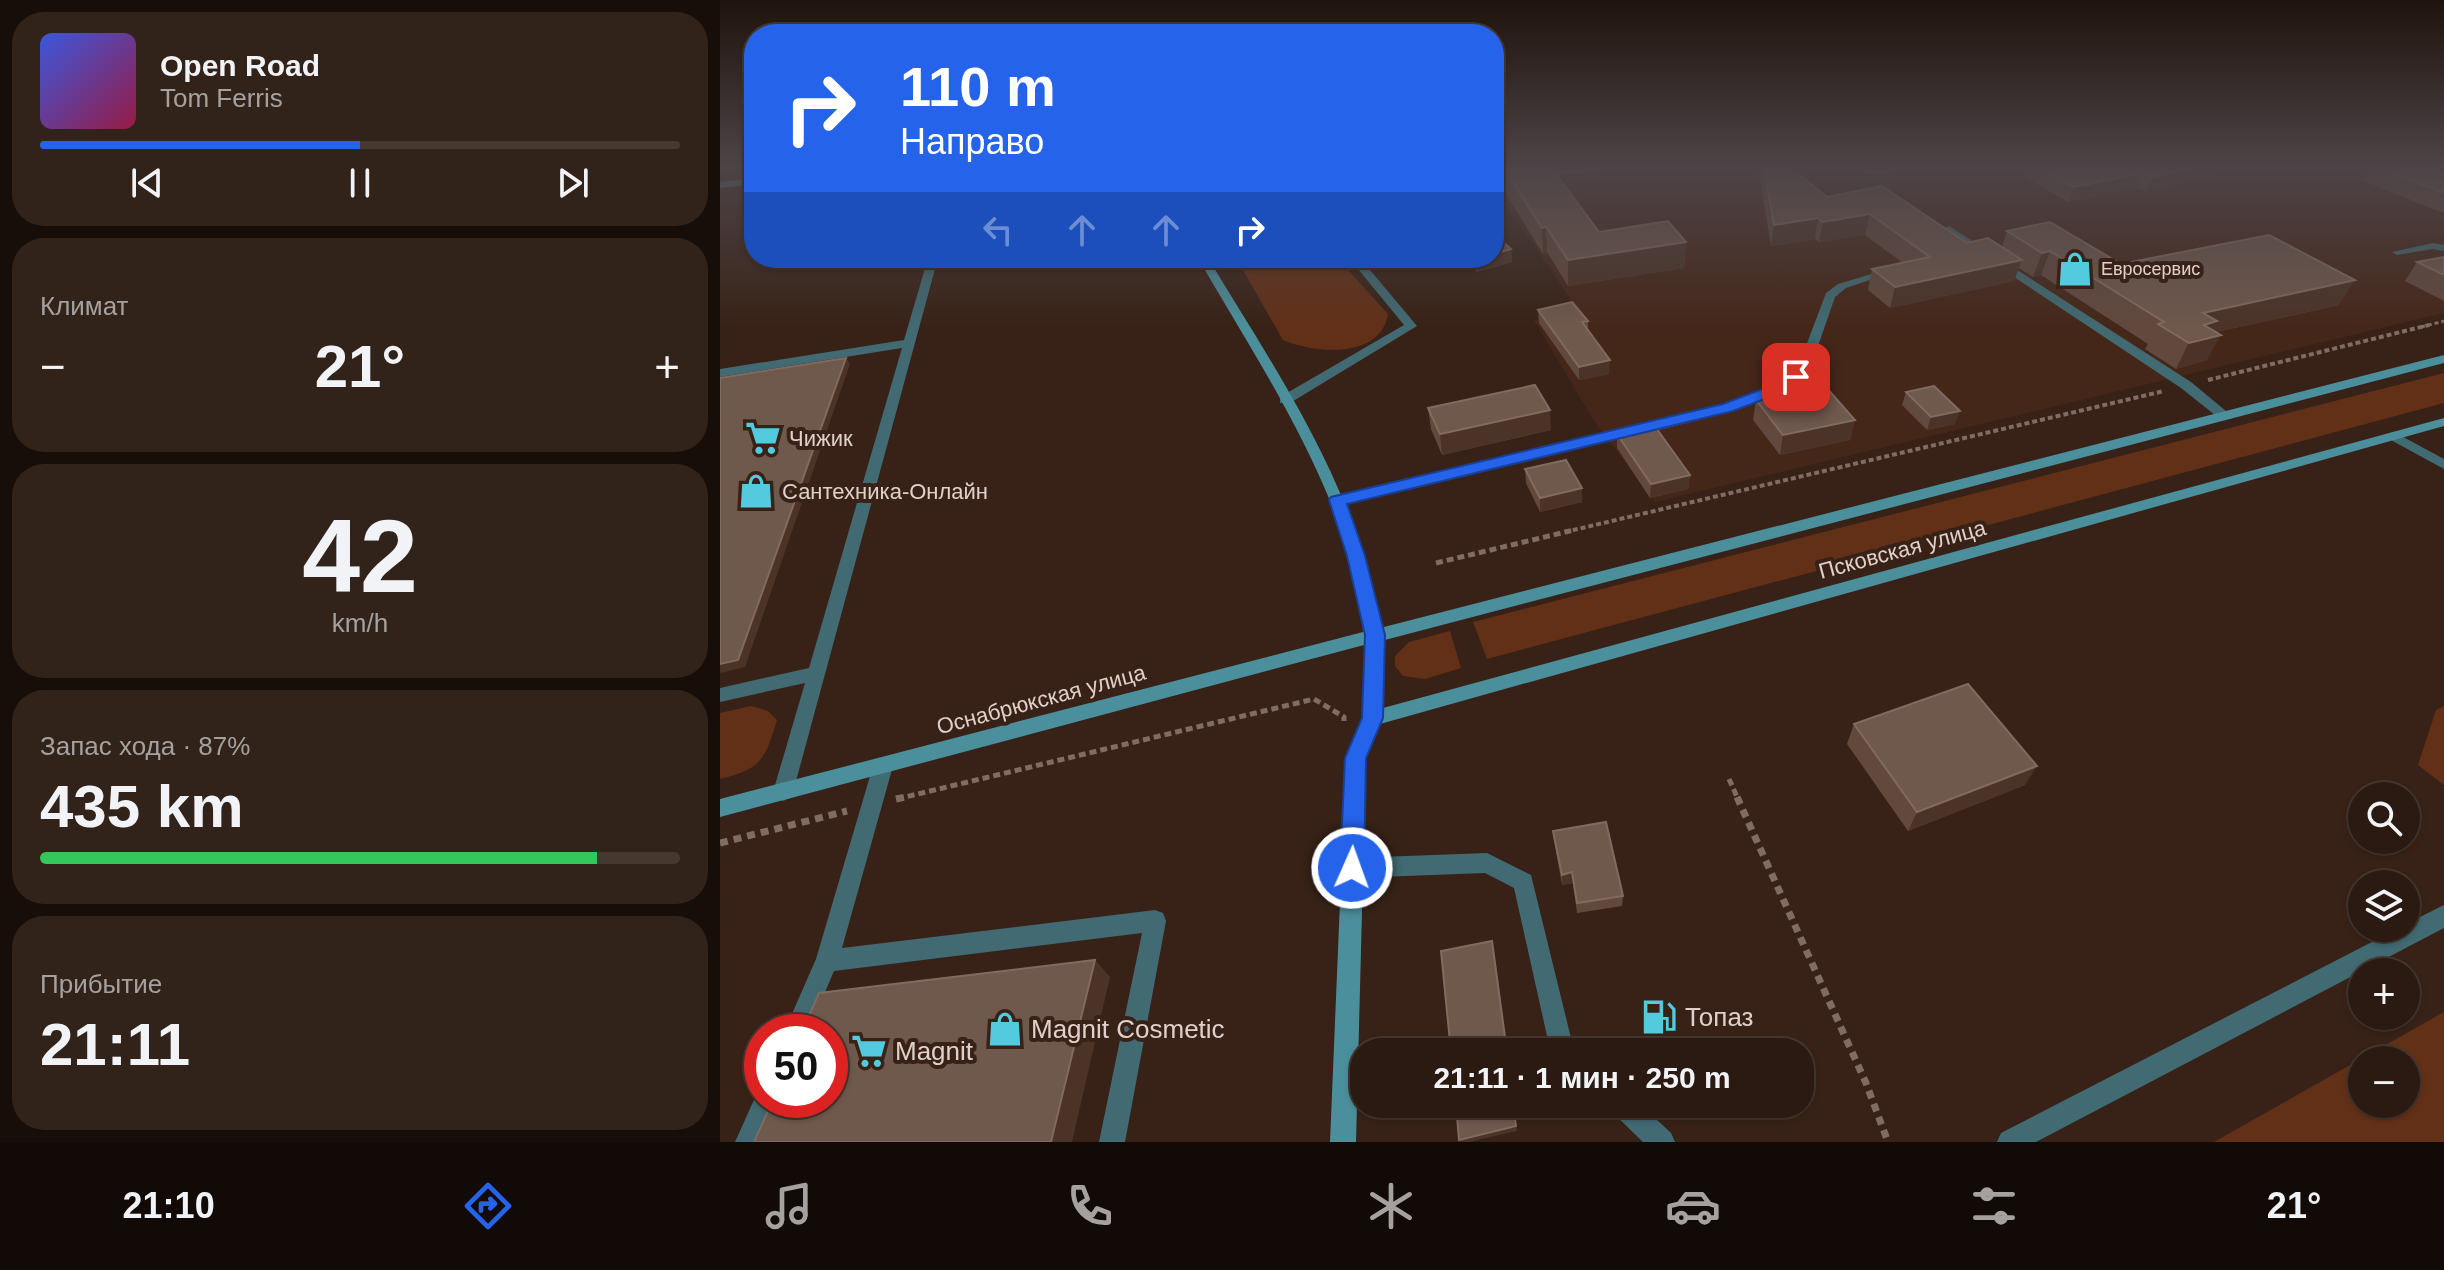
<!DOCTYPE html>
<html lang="ru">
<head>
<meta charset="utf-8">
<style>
  :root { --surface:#2a1a11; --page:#32231a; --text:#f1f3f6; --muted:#a5a19f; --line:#463831; --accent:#2563eb }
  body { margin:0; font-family:Helvetica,sans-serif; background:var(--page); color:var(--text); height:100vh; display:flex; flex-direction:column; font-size:30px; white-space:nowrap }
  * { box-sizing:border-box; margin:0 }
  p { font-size:26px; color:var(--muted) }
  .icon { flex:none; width:44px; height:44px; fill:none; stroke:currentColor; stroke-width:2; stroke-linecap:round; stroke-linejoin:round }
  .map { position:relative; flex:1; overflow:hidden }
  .details { display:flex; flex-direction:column; gap:12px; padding:12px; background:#170e09; width:720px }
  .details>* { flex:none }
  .banner { position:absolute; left:24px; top:24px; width:760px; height:244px; border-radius:32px; box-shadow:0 2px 6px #0004,0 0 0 2px var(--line); background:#2563eb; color:#fff; overflow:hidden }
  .tools { position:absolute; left:1628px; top:782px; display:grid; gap:16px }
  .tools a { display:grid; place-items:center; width:72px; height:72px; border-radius:50%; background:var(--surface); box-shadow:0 2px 6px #0004,0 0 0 2px var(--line); font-size:40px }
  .speed { position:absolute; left:24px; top:1014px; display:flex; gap:16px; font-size:40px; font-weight:700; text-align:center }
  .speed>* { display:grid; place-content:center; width:104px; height:104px; border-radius:50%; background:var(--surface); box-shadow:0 2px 6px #0004,0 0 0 2px var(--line); line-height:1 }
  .speed .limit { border:12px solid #d22; background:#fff; color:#111 }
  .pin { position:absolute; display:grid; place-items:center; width:68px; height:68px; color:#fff; margin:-34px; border-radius:16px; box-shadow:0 4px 12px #0006 }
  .me { position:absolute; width:88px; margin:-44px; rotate:2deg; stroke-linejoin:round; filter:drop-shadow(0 0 6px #0008) }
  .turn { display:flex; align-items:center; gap:28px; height:168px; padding:0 24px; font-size:36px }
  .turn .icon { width:104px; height:104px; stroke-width:2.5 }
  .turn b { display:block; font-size:56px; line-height:68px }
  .lanes { display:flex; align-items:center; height:76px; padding:0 24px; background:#0003; justify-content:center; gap:40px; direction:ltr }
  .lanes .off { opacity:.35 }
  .big { font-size:60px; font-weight:800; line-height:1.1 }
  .details .tile { flex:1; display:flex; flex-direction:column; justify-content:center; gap:12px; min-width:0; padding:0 28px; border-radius:32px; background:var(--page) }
  .details .dial { align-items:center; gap:0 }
  .dial b { font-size:104px; line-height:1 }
  .song { display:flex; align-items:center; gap:24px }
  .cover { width:96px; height:96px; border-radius:12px; background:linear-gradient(135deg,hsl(230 70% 55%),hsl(340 70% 35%)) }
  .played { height:8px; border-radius:4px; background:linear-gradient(90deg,var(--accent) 50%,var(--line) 50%) }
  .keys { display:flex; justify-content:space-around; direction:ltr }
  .heat { display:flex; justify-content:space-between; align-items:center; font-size:44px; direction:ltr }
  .charge { height:12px; border-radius:6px; background:linear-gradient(90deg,#34c759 87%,var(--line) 0) }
  .trip { position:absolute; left:630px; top:1038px; width:464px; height:80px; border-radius:32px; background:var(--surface); box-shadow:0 2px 6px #0004,0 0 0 2px var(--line); font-weight:800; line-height:80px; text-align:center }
  .menu { display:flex; height:128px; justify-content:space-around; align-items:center; background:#110a07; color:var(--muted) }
  .menu .icon { width:56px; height:56px }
  .menu .selected { color:var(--accent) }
  .menu b { font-size:36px; color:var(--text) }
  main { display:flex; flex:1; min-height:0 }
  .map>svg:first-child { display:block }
  .built { fill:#45271a }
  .green { fill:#623017; fill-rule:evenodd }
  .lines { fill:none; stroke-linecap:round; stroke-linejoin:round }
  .path-far3 { stroke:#806c63; stroke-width:3; stroke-dasharray:4 3; stroke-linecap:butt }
  .path-far2 { stroke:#806c63; stroke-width:4; stroke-dasharray:5 3; stroke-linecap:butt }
  .path-far1 { stroke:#806c63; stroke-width:5; stroke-dasharray:7 4; stroke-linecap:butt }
  .path { stroke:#806c63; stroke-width:7; stroke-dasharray:8 6; stroke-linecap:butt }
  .lane { fill:#416a72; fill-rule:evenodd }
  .secondary { fill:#4b8f9c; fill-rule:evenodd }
  .wall { fill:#62493e }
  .shaded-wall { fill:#4b3328 }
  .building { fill:#6f584c; stroke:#816a60; stroke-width:2 }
  .route { fill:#2563eb; stroke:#184099; stroke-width:2 }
  .labels { text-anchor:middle; stroke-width:8; stroke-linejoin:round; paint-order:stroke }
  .far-poi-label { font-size:18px; fill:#e0d0c9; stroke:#382217; text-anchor:start }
  .poi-label { font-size:22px; fill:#e0d0c9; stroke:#382217; text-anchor:start }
  .street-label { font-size:22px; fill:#e0d0c9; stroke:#382217 }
  .near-poi-label { font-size:26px; fill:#e0d0c9; stroke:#382217; text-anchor:start }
</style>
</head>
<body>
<main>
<section class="details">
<div class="tile">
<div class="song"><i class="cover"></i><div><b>Open Road</b><p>Tom Ferris</p></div></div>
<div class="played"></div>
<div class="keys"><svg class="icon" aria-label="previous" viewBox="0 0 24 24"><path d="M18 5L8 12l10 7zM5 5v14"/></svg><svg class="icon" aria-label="pause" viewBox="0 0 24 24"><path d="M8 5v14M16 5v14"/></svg><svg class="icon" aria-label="next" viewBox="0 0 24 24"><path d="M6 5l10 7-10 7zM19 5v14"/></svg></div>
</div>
<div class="tile"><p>Климат</p>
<div class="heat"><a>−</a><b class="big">21°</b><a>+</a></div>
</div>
<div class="tile dial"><b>42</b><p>km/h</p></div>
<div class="tile"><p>Запас хода · 87%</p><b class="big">435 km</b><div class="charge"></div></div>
<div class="tile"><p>Прибытие</p><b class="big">21:11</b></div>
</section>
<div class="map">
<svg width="1724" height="1142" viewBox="0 0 1724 1142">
  <rect width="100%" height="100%" fill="#382217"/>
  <path class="built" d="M795,167h929v146l-789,189 -61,-81 -60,-101 43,-11 -83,-122v-17z"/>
  <path class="green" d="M516,258h101l51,56c-7,45 -73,40 -105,26z
    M1724,373v30l-957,256 -14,-37z
    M730,631l11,37 -36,11 -22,-3 -8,-10v-10l14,-14z
    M31,706l17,5 9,9c-12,39 -15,49 -57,59v-66z
    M1724,706v79l-26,-20 18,-55z
    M1724,1012v130h-230zM1686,1060v44h-44v-44z"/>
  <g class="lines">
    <path class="path-far3" d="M1701,327l23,-6"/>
    <path class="path-far2" d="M1488,380l221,-55
      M845,532l599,-141"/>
    <path class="path-far1" d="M716,563l138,-33
      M1009,779l9,20
      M177,799l417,-100 30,18v4"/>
    <path class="path" d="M1017,797l129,286 22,59
      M176,799l10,-2
      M0,843l127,-32"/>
    <path class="lane" d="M866,167h25l-5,3 -112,14v-6z
      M1130,167l28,3 28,-3 -28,9z
      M774,225l11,2 1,2 -5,3 -7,-1z
      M1229,226l242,156 41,34 -2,3h-10l-39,-31 -236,-157 -1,-2z
      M1713,243l11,2v6l-11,-2 -36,6 -5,-3z
      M208,258h10l-145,534 -3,6 -7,3 -7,-3 -3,-6 32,-109 -85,19v-14l89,-20 93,-320 -182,29v-8l184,-29z
      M629,258h11l57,68 -127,77h-10v-6l124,-72z
      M1165,270l9,2 -48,16 -11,9 -25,72 -27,23 -51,19 -65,17 -330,77 -7,-5 7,-5 323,-74 62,-16 51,-19 25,-19 28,-74 12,-9z
      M1674,432l50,27v10l-55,-30 -2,-3 2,-3z
      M163,758l7,2 3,6 -51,182 313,-38 8,3 3,8 -41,221h-26l43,-209 -308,38 -26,61h-24l32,-73 57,-193 3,-6z
      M767,853l44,22 40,163 9,14h-28l-3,-7 -35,-157 -29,-15 -133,5 -7,-3 -4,-7 4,-7 7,-3z
      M1724,905v23l-408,214h-39l4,-9 398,-205h7v-4z
      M42,1090v10h17l-18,42h-26l23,-51z
      M889,1104h31l31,29 4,9h-32l-30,-29z"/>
    <path class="secondary" d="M34,178v6l-34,4v-6z
      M478,258h10c55,91 115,180 150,281 10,28 20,59 22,89l1064,-273v8l-1063,278 2,67 1061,-290v8l-1064,298 -14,34 -10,384h-26l16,-384 18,-45v-68l-644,172v-18l643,-167c-6,-124 -104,-268 -165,-374z"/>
  </g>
  <path class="wall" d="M1038,167h32l37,30 140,46 35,4 5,-16 114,33 218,41 -123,27 -9,28 -31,9 -31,-20 3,-5 -107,-69 -8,2 -14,-9 -5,13 -124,27 -22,-18 4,-21 31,-6 -38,-28 -46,7 -4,-3 -44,7z
    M1297,167h228v1l-99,24 -8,-4 -70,14 -45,-26 2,-5z
    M1651,167h73v46l-81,-32z
    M785,170l94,62 87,10 -2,26 -116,18 -21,-34 -4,2 -37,-60z
    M791,249l1,13 -35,10 -14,-14h31z
    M1724,257v44l-39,-20 12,-19z
    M818,310l50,11v9l21,44 -30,6 -40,-57z
    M1186,392l49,32 -28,6 -25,-25z
    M1036,400l99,20 -5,20 -70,15 -27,-35z
    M708,408l123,22 -109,25 -11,-26z
    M897,434l73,41 -2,14 -38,9 -33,-50z
    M805,469l57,33 -42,10 -14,-29z
    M1134,724l171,61 -117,46 -61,-87z
    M833,831l70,65 -1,10 -45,7 -4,-30 -11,2 -8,-44z"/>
  <path class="shaded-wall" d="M1477,167h48v1l-99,24 6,-15z
    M1424,173l-6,15 -70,14 6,-15z
    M1150,214l-5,21 -46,7 4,-20z
    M1098,218l-3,21 -44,7 3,-21z
    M826,227l1,25 -4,2 -1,-26z
    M966,242l-2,26 -116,18v-26z
    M791,249l1,13 -35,10 -1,-13 18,-1v-4z
    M1330,251l-9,24 -8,2 9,-24z
    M1302,260l-8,21 -124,27 5,-21z
    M1635,280l-16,25 -128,28 10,2 -14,25 -31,9 27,-56z
    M126,358l4,6 -105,303 -25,6v-9z
    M890,360l-1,14 -30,6v-13z
    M830,410l1,20 -109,25 -2,-21z
    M1240,411l-5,13 -28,6 4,-13z
    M1135,420l-5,20 -70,15 3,-20z
    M970,475l-2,14 -38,9 1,-14z
    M862,488v14l-42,10v-14z
    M1317,766l-12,19 -117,46 9,-19z
    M852,872l1,11 -11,2v-10z
    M375,960l15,17 -38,165h-21z
    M793,1104l4,27 -48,11h-9l-1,-2z"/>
  <path class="building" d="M811,167h20l48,65 69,-11 18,21 -118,18 -22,-33 -4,1 -37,-58z
    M1044,167h26l37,30 55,-11 85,57 21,-5 34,22 -127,27 -23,-18 58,-12 -60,-43 -47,8 -5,-4 -44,7z
    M1317,167h160l-45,10 -8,-4 -70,14z
    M1655,167h69v26z
    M1330,222l71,42 148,-29 86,45 -152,33 14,8 -13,4 17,10 -32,8 -31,-19 6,-2 -114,-71 -8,2 -35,-22z
    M774,234l17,15 -17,5z
    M1724,257v18l-27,-13z
    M852,302l16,19 -6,1 28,38 -31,7 -41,-57z
    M126,358l-108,302 -18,4v-286z
    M815,385l15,25 -110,24 -12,-26z
    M1105,386l30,34 -72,15 -27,-35z
    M1214,386l26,25 -29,6 -25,-25z
    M934,425l36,50 -39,9 -34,-50z
    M846,460l16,28 -42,10 -15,-29z
    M1248,684l69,82 -120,46 -63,-88z
    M886,822l17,74 -46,7 -5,-31 -10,3 -9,-44z
    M772,941l15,111h-56l-10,-101z
    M375,960l-44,182h-297l19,-42h57v-68h-28l17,-39z
    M736,1104h57l3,22 -57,14z"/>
  <linearGradient id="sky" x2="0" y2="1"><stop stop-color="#1f130d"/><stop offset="0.51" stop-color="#4d4447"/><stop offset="1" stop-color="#4d4447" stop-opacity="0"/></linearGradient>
  <rect width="1724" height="327" fill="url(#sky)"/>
  <path class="route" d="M1076,373l6,1v6l-19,12 -50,19 -386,93 18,52 20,79 -2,83 -17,40 -2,110 -4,7 -8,4 -9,-4 -3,-7 5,-110 17,-40 3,-83 -18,-79 -18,-56 2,-3 392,-93 50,-19z"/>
  <defs>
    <g id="shop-bare" transform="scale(2.76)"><path d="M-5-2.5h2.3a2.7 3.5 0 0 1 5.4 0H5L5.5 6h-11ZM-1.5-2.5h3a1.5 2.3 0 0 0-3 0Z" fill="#54cade" stroke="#382217" stroke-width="2.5" paint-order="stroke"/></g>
    <g id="supermarket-bare" transform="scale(2.76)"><path d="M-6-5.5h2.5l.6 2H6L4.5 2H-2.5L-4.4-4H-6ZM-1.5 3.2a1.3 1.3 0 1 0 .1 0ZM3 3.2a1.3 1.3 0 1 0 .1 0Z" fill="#54cade" stroke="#382217" stroke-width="2.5" paint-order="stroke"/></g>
    <g id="fuel-bare" transform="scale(2.76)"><path d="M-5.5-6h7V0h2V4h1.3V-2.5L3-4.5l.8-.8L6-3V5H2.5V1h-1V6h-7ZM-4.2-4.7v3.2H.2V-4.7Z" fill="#54cade" stroke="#382217" stroke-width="2.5" paint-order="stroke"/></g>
  </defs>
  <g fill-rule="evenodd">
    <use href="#shop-bare" x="1355" y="269"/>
    <use href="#supermarket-bare" x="43" y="438"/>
    <use href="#shop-bare" x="36" y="491"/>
    <use href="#fuel-bare" x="939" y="1017"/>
    <use href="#shop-bare" x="285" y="1029"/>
    <use href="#supermarket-bare" x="149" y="1051"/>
  </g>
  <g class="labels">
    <g class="far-poi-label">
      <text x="1381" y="275">Евросервис</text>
    </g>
    <g class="poi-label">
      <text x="69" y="446">Чижик</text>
      <text x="62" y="499">Сантехника-Онлайн</text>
    </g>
    <g class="street-label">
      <text transform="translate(1182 549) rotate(-15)" y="8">Псковская улица</text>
      <text transform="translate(321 699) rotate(-15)" y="8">Оснабрюкская улица</text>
    </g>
    <g class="near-poi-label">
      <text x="965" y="1026">Топаз</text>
      <text x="311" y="1038">Magnit Cosmetic</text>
      <text x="175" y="1060">Magnit</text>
    </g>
  </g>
</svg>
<div class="tools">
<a><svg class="icon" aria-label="search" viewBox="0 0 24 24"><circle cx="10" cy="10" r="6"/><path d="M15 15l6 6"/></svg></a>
<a><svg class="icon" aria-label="layers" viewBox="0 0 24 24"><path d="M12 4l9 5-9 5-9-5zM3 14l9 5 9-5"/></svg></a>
<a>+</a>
<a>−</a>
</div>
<div class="speed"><div class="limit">50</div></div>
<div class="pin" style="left:1076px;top:377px;background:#d93025"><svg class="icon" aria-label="arrive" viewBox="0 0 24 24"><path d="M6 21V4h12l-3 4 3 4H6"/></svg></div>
<svg class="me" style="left:632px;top:868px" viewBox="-20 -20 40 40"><circle r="17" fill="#2563eb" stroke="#fff" stroke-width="3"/><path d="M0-11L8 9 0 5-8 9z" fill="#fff"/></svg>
<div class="trip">21:11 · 1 мин · 250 m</div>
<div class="banner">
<div class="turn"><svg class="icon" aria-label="right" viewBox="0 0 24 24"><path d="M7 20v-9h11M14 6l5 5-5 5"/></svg><div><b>110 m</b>Направо</div></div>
<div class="lanes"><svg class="icon off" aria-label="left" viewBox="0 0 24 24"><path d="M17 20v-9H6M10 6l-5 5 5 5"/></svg><svg class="icon off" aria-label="ahead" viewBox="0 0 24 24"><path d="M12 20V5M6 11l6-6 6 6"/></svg><svg class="icon off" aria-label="ahead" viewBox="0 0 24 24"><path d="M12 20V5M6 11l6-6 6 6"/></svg><svg class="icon" aria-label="right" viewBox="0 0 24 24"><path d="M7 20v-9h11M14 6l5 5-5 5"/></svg></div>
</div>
</div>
</main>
<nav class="menu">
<b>21:10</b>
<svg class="icon selected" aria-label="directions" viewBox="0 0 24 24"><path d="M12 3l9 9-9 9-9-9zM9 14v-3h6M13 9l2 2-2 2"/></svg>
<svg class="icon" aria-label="music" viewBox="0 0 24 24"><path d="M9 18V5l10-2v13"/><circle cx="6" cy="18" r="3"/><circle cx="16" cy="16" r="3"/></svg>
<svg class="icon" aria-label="phone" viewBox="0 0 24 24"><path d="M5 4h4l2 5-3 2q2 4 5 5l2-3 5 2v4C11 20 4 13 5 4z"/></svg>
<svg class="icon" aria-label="climate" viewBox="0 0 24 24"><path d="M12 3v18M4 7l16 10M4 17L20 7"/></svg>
<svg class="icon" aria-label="car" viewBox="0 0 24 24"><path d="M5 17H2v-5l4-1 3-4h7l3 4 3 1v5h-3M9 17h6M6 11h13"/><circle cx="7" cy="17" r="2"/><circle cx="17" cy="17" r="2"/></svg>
<svg class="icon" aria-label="filters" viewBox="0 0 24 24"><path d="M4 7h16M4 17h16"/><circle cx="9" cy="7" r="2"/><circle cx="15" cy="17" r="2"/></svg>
<b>21°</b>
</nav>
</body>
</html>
